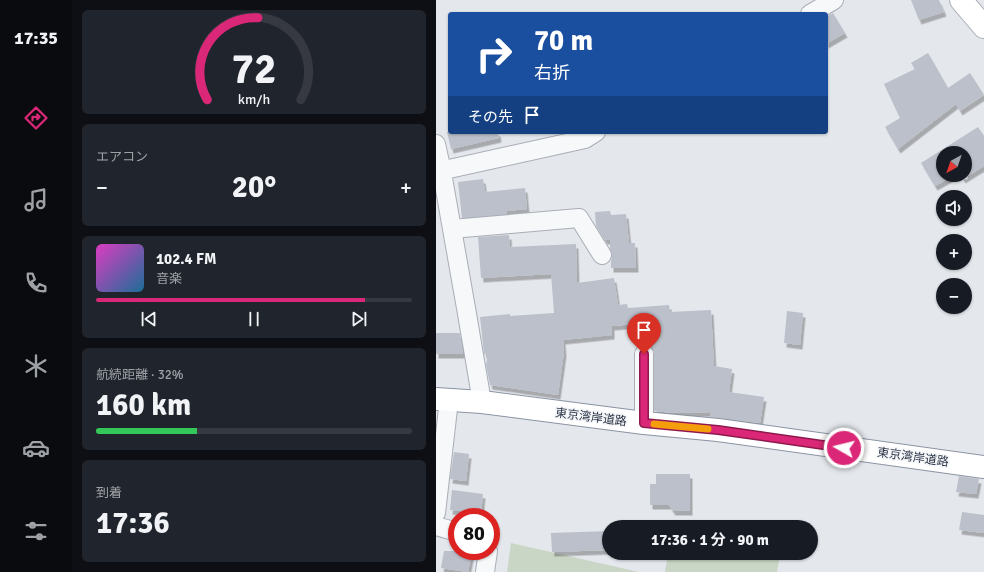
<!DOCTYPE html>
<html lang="ja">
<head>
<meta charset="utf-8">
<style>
  :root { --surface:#171b24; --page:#20242c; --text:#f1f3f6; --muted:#9ea1a6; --line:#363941; --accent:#db2777 }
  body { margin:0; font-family:Signika,"Noto Sans JP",sans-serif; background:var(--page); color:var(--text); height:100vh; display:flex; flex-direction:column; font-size:15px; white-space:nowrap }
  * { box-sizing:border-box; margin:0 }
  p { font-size:13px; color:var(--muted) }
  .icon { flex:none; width:22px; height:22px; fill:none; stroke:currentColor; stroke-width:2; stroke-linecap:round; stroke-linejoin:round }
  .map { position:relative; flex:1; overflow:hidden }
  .drawer { display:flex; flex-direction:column; gap:10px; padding:10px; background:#0d0f14; width:364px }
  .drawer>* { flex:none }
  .hud { position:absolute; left:12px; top:12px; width:380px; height:122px; border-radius:4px; box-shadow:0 1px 3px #0004; background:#1a4fa0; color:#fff; overflow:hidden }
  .needle { width:26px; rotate:220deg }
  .fabs { position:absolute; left:500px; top:146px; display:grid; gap:8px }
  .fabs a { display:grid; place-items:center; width:36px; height:36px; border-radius:50%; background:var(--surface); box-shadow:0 1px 3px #0004; font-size:20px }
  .speed { position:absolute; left:12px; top:508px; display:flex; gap:8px; font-size:20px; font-weight:700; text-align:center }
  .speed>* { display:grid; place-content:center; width:52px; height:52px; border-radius:50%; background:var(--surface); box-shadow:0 1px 3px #0004; line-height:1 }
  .speed .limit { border:6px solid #d22; background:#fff; color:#111 }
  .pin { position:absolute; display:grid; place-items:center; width:34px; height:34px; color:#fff; margin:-41px -17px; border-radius:50% 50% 50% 0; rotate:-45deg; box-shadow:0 0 4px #0007 }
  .pin .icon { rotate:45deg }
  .me { position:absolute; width:44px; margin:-22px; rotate:278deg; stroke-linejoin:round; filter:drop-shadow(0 0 3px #0008) }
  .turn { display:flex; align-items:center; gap:14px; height:84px; padding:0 20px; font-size:18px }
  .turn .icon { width:52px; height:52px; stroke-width:2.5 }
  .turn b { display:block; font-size:28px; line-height:34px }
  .then { display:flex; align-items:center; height:38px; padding:0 20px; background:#0003; gap:8px; font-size:15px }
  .big { font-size:30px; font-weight:700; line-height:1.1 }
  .drawer .widget { flex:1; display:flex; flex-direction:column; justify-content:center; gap:6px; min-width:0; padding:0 14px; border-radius:6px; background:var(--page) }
  .drawer .dial { align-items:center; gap:0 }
  .dial svg { height:104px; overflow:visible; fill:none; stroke:var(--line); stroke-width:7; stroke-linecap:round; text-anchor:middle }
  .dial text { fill:var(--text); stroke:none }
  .song { display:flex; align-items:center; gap:12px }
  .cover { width:48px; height:48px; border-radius:6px; background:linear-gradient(135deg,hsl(310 70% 55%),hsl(200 70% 35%)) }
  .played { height:4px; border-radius:2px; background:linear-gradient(90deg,var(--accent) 85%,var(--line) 85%) }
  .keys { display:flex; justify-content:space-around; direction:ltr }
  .heat { display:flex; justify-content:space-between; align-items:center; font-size:22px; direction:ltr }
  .charge { height:6px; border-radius:3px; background:linear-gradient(90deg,#34c759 32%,var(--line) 0) }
  .trip { position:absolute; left:166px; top:520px; width:216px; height:40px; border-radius:20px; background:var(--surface); box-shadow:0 1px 3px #0004; font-weight:700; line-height:40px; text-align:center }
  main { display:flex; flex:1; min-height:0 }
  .menu { display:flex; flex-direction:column; width:72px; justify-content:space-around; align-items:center; background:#090b0e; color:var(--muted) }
  .menu .icon { width:28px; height:28px }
  .menu .active { color:var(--accent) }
  .menu b { font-size:18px; color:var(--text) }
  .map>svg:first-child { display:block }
  .green { fill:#c9d6c5 }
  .building { fill:#bbc0ca; filter:url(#shadow) }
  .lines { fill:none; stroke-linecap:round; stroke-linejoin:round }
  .street-casing { stroke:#a9aeb7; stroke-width:20 }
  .secondary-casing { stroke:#a9aeb7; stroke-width:24 }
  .highway-casing { stroke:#8b94a3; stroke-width:24 }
  .street { stroke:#f7f8fa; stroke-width:18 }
  .secondary { stroke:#fff; stroke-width:22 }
  .highway { stroke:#fff; stroke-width:22 }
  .route-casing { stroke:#8e194d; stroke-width:10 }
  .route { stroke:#db2777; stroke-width:7 }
  .slow { stroke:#f59e0b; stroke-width:7 }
  .labels { text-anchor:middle; stroke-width:3; stroke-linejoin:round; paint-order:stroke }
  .street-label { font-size:12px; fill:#2b3445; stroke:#f4f6f9 }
</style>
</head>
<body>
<main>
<nav class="menu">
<b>17:35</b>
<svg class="icon active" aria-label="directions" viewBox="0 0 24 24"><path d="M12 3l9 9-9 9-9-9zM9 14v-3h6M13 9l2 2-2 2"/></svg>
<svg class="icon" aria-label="music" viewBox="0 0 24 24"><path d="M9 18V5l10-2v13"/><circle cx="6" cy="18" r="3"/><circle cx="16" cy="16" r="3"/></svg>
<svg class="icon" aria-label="phone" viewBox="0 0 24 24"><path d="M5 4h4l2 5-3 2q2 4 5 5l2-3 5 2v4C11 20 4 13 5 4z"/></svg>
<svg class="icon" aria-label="climate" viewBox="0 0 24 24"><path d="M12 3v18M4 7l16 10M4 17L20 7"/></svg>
<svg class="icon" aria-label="car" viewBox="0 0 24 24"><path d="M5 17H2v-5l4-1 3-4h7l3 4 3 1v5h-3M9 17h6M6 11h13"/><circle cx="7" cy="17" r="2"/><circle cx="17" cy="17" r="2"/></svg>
<svg class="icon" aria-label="filters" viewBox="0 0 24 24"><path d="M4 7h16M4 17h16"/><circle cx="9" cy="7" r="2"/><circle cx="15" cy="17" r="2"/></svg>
</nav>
<section class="drawer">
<div class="widget dial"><svg viewBox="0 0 100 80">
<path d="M14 69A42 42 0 1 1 86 69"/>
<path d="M14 69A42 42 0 0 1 53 6" stroke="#db2777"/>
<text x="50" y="56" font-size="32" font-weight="700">72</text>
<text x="50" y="72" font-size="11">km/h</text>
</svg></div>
<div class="widget"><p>エアコン</p>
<div class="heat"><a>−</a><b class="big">20°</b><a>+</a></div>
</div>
<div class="widget">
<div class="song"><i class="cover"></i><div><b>102.4 FM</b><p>音楽</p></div></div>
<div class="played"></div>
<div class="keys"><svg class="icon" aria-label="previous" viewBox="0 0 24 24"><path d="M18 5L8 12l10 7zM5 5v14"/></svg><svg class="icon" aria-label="pause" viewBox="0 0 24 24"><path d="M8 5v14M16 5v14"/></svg><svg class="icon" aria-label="next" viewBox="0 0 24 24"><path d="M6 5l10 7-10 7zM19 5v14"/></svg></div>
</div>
<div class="widget"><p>航続距離 · 32%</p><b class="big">160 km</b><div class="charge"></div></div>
<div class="widget"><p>到着</p><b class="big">17:36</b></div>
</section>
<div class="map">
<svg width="548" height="572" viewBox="0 0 548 572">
  <defs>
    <filter id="shadow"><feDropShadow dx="2.5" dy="4.5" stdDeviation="0" flood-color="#0004"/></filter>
  </defs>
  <rect width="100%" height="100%" fill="#e4e7ec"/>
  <path class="green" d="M75,543l128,29h-132z
    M232,553h98l14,3 -3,16h-112z"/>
  <path class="building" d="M475,0h28l5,12 -25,8z
    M397,13l12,20 -19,11v-27z
    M492,53l20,35 22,-15 14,22 -24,16 -4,-7 -58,45 -13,-22 15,-9 -16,-34 31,-15 -4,-6z
    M542,127l6,9v30l-21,13 -2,-4h4v-22h-22v22h12l-20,11 -14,-23z
    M11,132h51l1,6 -48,11z
    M47,179l2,13 40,-4 2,21 -21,2 1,3 -45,4 -4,-36z
    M174,211l1,4 15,-1 3,29h6l1,25h-25v-7l1,-6 -2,-6v-9h-5l-9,-14 -1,-14z
    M73,235l1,12 66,-3 1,39 37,-5 4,27 9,-1 1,4 41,-3 1,7 41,-2 3,56 18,3 -3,23 35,5 -4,26 -50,-6 1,-5 -37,1 -20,-2v-57l-1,-6 -6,-4 -1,-21 -34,3v9l-49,5 1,12 -6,43 -68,-10 -4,-20 2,-11h-4l-4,-37 30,-3v2l44,-3 -3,-39 -70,4 -3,-41z
    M351,311l16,2 -3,32 -16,-2z
    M0,333h24l3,21h-27z
    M18,452l15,2 -3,27 -16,-2z
    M220,474h34v37h-17l-4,-6h-19v-21h6z
    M523,476l20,3 -3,15 -20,-2z
    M16,490l31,4 -2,19 -31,-3z
    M526,512l22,3v18l-25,-3z
    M173,531v19l-57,2 -1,-19z
    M8,551h28l-4,21 -27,-4z"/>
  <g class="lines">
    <g class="street-casing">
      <path id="street" d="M374,14l24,-14
        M0,144l5,23 25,141 16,94
        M5,167l8,2 136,-30 11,-7
        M16,229l127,-11 23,37
        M208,354v69
        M0,513l13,-113
        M0,526l21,6
        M49,572l3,-21"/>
    </g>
    <g class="secondary-casing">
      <path id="secondary" d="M525,0l23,27"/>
    </g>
    <g class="highway-casing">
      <path id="highway" d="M0,399l46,3 162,21 74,7 266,37"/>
    </g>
    <use href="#street" class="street"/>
    <use href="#secondary" class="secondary"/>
    <use href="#highway" class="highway"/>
  </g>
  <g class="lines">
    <g class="route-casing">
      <path id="route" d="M208,354v69l74,7 126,18"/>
    </g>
    <use href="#route" class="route"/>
    <path class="slow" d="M218,424l54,5"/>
  </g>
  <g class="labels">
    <g class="street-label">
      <text transform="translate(155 417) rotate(7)" y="4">東京湾岸道路</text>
      <text transform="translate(477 457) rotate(8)" y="4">東京湾岸道路</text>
    </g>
  </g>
</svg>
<div class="fabs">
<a><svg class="needle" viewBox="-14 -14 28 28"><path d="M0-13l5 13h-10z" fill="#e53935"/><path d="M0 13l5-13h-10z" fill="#9ea1a6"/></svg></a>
<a><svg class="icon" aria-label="sound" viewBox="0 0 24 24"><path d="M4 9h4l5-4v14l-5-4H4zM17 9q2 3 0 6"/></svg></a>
<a>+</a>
<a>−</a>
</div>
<div class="speed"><div class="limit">80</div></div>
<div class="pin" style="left:208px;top:354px;background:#d93025"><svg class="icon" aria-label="arrive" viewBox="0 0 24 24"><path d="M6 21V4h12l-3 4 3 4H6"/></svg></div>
<svg class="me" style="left:408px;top:448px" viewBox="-20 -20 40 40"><circle r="17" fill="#db2777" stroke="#fff" stroke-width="3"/><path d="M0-11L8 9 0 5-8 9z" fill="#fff"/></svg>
<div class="trip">17:36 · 1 分 · 90 m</div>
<div class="hud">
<div class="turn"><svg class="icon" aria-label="right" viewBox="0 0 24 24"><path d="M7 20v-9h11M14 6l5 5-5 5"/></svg><div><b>70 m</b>右折</div></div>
<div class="then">その先<svg class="icon" aria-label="arrive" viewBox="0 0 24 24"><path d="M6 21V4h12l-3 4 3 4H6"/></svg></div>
</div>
</div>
</main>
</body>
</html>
